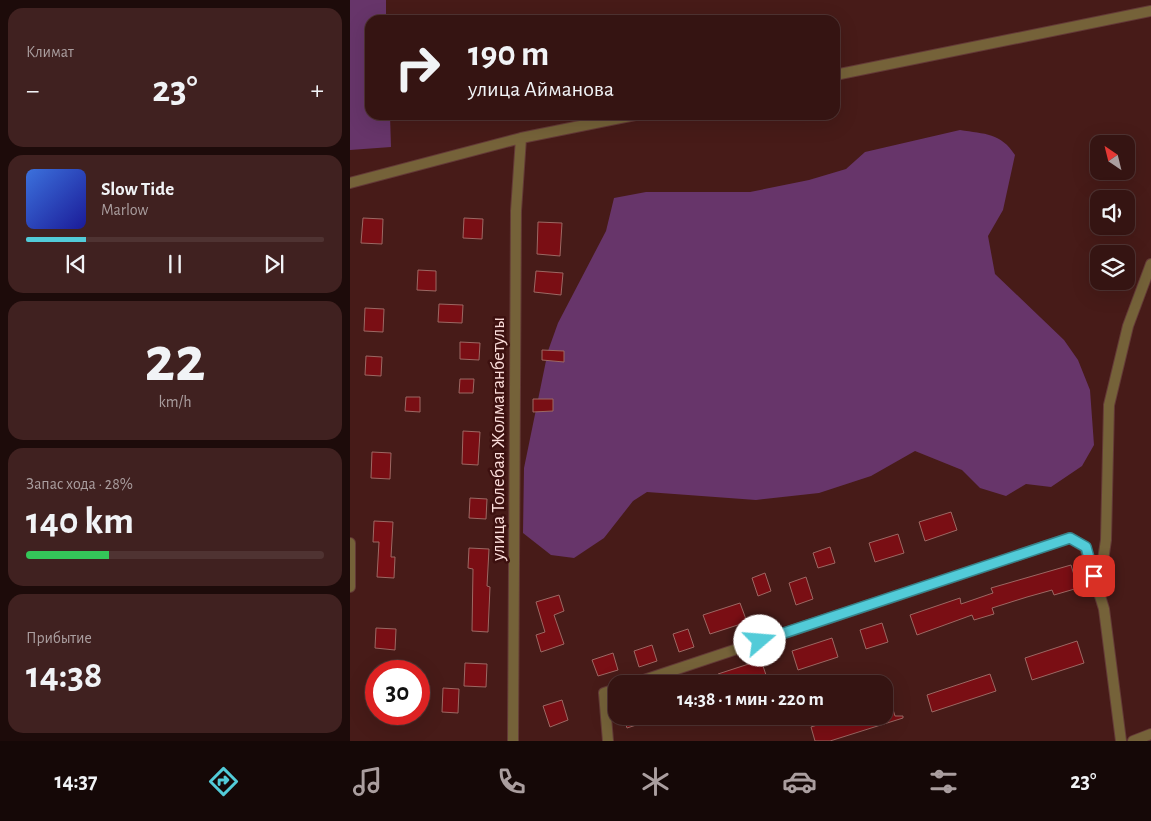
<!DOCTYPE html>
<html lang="ru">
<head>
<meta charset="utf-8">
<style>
  :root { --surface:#351412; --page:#402120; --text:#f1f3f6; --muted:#aa9e9f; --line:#4f3332; --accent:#52cbd8 }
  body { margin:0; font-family:"Alegreya Sans",sans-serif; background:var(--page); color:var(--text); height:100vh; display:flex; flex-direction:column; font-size:19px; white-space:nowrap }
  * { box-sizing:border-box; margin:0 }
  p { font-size:16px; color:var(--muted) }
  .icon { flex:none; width:28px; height:28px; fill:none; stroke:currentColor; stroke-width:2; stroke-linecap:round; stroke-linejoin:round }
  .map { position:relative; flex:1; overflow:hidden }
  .panel { display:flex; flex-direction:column; gap:8px; padding:8px; background:#1d0b0a; width:350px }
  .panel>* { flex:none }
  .hud { position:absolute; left:15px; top:15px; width:475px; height:105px; border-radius:15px; box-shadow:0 5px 20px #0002,0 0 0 1px var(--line); background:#351412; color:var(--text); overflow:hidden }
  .needle { width:32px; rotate:325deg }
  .fabs { position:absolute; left:740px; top:135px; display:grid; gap:10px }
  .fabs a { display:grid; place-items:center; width:45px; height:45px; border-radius:10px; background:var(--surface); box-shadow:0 5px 20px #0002,0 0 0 1px var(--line); font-size:25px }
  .speed { position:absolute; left:15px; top:660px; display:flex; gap:10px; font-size:25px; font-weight:700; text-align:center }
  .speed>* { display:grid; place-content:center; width:65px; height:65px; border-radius:50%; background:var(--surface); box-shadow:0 5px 20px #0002,0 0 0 1px var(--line); line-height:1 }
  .speed .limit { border:8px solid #d22; background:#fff; color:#111 }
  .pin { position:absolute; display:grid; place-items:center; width:42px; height:42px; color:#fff; margin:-21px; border-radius:10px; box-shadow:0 2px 8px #0006 }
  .me { position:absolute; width:55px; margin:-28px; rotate:72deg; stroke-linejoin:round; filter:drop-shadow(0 0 4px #0008) }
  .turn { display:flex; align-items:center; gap:18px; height:105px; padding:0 20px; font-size:22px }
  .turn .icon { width:65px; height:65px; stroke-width:2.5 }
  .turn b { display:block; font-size:35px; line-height:42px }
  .big { font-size:38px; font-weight:700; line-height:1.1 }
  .panel .widget { flex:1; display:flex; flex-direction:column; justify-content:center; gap:8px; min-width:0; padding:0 18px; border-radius:15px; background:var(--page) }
  .panel .dial { align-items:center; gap:0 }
  .dial b { font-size:65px; line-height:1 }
  .song { display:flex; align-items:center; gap:15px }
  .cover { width:60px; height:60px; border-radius:8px; background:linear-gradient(135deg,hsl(220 70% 55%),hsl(240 70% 35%)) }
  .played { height:5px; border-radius:2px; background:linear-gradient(90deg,var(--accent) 20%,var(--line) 20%) }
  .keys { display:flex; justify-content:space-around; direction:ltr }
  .heat { display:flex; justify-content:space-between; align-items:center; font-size:28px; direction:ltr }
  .charge { height:8px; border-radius:4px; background:linear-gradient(90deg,#34c759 28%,var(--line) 0) }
  .trip { position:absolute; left:258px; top:675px; width:285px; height:50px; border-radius:15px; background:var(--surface); box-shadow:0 5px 20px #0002,0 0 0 1px var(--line); font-weight:700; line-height:50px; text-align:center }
  .menu { display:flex; height:80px; justify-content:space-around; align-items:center; background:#150807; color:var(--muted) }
  .menu .icon { width:35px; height:35px }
  .menu .on { color:var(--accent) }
  .menu b { font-size:22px; color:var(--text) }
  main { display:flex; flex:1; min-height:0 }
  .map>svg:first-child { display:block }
  .green { fill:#67356a }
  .building { fill:#7a0e14; stroke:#9c6863 }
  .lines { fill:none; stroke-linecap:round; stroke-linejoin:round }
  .street-casing { stroke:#643a37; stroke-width:12 }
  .street { stroke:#756239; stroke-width:10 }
  .route-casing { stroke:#35848c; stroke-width:12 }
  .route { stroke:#52cbd8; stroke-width:9 }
  .labels { text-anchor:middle; stroke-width:5; stroke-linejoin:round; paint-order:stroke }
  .street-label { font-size:19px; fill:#fbddda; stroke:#3c100f }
</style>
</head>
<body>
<main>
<section class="panel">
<div class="widget"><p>Климат</p>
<div class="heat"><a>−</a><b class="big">23°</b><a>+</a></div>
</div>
<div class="widget">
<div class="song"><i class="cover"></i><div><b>Slow Tide</b><p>Marlow</p></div></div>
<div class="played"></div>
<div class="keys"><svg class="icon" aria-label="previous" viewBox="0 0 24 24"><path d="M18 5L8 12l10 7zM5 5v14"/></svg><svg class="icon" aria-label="pause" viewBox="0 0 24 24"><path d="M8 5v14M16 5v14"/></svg><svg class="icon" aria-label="next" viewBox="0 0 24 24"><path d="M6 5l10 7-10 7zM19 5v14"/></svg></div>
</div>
<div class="widget dial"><b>22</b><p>km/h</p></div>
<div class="widget"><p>Запас хода · 28%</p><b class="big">140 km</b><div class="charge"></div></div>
<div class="widget"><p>Прибытие</p><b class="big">14:38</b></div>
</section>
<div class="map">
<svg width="801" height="741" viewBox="0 0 801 741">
  <rect width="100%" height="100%" fill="#471b18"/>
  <path class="green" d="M0,0h36v20h-16v95h20l1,32 -41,3z
    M610,130c25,4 41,3 55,25l-12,55 -15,26 7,38 69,66 14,20 12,30 4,55 -12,21 -31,21 -25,-3 -20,12 -26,-8 -18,-18 -47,-19 -44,25 -52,17 -63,7 -109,-8 -14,9 -29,37 -30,20 -23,-3 -28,-22 1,-65 24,-117 10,-28 48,-92 8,-33 32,-6h104l59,-12 37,-11 19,-17z"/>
  <path class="building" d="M13,218l20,1 -1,25 -21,-1z
    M114,218l19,1 -1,20 -19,-1z
    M188,222l24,1 -2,33 -23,-2z
    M68,270l18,1v20l-19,-1z
    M186,271l27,2 -2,22 -27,-3z
    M89,304l24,1 -1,18 -24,-1z
    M15,308l19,1 -1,23 -19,-1z
    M110,342l20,1 -1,17 -19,-1z
    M192,350l22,1v11l-22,-2z
    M16,356l16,1 -1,19 -16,-1z
    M110,379h14l-1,14h-14z
    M56,397h14v15l-15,-1z
    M183,399h20v12l-20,1z
    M113,431l17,1 -2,33 -16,-1z
    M22,452l19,1 -1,26 -19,-1z
    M120,498l17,1 -1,20 -17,-1z
    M601,512l6,18 -32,11 -6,-19z
    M24,521l19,1 -2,35h4l-1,21 -17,-1 2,-35h-6z
    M548,534l6,19 -29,9 -6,-19z
    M480,547l5,16 -17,5 -5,-15z
    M119,548l20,1 -2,37 3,1 -2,45 -16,-1 1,-62 -5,-1z
    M721,565l7,23 -24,7 -2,-5 -25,7 -35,11 2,6 -20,6 -2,-5 -55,20 -7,-20 50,-17 1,6 32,-11 -2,-5z
    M415,573l6,18 -13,5 -6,-18z
    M456,577l7,22 -17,6 -7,-22z
    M209,595l5,16 -10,4 10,29 -23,8 -5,-17 9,-3 -9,-30z
    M390,603l7,19 -37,12 -7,-19z
    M532,623l6,19 -22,7 -6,-19z
    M26,628l20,1 -1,21 -20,-2z
    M338,629l6,18 -15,5 -6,-18z
    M482,638l6,19 -40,13 -6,-19z
    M727,641l7,22 -52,17 -7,-22z
    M302,645l5,16 -18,6 -5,-16z
    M263,653l5,17 -20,6 -6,-16z
    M411,660l7,21 -7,3h-59l-1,-2 18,-6 -1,-2z
    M115,663l22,1 -1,23 -22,-1z
    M640,674l6,17 -64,21 -5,-17z
    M534,687h2l9,29h8v2l-73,23h-15l-4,-14 34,-11h39z
    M93,688l16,1 -1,24 -16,-1z
    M212,700l6,20 -18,7 -7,-21z
    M273,716h34l1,2 -31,10z"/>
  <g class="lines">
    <g class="street-casing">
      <path id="street" d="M485,75l316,-64
        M0,183l171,-45 114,-23
        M0,543v44
        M749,587l7,-47 3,-135 19,-79 23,-62
        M282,684l438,-146 15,9 19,62 17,132
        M163,741l3,-530 5,-73
        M258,741l-4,-48 12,-4
        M783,741l18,-7"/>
    </g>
    <use href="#street" class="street"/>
  </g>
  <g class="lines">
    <g class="route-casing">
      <path id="route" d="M410,641l310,-103 16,9 8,29"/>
    </g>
    <use href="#route" class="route"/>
  </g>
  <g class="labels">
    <g class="street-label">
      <text transform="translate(147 439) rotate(-90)" y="7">улица Толебая Жолмаганбетулы</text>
    </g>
  </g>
</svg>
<div class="fabs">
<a><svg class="needle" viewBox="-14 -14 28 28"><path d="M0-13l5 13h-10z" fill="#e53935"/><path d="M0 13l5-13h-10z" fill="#aa9e9f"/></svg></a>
<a><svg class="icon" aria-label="sound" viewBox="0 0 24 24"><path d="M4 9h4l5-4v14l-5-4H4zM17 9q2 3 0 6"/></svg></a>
<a><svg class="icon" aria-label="layers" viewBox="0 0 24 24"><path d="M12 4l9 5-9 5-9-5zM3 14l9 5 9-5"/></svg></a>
</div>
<div class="speed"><div class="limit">30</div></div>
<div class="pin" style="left:744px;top:576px;background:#d93025"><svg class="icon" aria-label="arrive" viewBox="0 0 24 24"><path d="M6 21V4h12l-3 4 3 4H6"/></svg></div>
<svg class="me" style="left:410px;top:641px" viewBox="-20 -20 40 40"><circle r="19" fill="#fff"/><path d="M0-13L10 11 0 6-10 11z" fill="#52cbd8"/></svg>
<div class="trip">14:38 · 1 мин · 220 m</div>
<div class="hud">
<div class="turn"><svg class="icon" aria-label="right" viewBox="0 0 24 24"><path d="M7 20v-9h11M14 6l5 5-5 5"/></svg><div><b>190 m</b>улица Айманова</div></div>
</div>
</div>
</main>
<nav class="menu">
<b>14:37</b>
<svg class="icon on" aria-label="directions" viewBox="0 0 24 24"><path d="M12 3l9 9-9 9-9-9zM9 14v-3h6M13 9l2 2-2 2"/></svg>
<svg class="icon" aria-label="music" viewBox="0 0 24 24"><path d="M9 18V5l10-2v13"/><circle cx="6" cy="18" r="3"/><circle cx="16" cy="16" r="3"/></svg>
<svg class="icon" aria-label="phone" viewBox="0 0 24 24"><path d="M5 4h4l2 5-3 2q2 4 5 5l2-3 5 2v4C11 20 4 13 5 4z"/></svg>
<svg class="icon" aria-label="climate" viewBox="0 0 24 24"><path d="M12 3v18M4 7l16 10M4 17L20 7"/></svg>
<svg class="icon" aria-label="car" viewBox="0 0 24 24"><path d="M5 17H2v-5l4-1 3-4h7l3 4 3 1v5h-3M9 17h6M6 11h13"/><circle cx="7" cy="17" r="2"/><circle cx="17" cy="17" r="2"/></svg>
<svg class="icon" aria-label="filters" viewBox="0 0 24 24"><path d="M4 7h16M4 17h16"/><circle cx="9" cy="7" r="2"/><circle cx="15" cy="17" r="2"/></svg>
<b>23°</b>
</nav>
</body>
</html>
